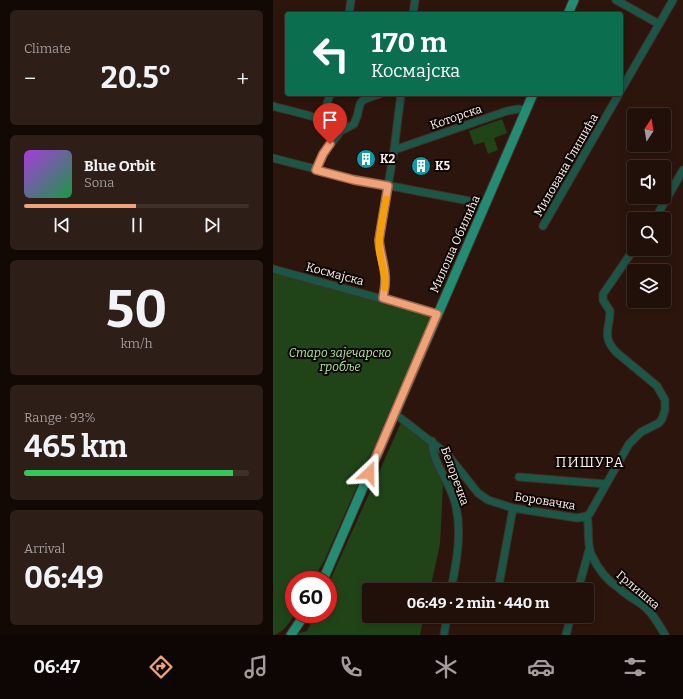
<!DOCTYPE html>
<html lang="en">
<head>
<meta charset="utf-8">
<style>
  :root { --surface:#211009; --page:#2d1e17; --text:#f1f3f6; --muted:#a29d9c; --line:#3e302a; --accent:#f0a279 }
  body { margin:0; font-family:Bitter,serif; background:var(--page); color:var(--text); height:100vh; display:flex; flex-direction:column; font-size:15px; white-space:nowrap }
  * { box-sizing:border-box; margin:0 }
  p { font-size:13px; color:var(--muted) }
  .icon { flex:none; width:22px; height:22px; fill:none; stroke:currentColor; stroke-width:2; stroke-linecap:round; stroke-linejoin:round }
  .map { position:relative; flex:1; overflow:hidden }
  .details { display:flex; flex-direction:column; gap:10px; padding:10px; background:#120905; width:273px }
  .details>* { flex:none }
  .guide { position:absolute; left:12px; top:12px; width:338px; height:84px; border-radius:4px; box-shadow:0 2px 10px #0003,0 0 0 1px var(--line); background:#0b6e4f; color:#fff; overflow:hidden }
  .needle { width:26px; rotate:12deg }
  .tools { position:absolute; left:354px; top:108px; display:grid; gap:8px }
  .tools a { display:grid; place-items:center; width:44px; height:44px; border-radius:4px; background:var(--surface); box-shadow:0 2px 10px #0003,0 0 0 1px var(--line); font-size:20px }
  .speed { position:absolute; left:12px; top:571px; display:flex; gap:8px; font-size:20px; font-weight:700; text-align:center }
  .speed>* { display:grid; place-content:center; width:52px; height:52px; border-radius:50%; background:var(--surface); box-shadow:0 2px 10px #0003,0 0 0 1px var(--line); line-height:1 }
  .speed .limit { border:6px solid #d22; background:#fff; color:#111 }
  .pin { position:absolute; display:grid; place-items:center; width:34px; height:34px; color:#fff; margin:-41px -17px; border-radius:50% 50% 50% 0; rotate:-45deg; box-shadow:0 0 4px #0007 }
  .pin .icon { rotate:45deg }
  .me { position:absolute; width:44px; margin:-22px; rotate:23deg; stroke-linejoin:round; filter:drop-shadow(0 0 3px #0008) }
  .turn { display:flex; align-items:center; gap:14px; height:84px; padding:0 20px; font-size:18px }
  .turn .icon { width:52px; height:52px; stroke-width:2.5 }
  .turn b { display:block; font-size:28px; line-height:34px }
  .big { font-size:30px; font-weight:700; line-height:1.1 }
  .details .card { flex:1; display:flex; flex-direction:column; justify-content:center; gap:6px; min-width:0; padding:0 14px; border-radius:6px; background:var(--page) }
  .details .dial { align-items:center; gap:0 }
  .dial b { font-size:52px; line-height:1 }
  .song { display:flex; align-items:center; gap:12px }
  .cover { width:48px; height:48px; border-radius:6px; background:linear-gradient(135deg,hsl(280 70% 55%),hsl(140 70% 35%)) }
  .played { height:4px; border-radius:2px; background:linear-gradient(90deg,var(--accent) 50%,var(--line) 50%) }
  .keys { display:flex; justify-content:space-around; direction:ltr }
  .heat { display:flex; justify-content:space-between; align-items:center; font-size:22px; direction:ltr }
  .charge { height:6px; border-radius:3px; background:linear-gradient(90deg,#34c759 93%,var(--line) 0) }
  .trip { position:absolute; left:89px; top:583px; width:232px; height:40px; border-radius:4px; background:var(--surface); box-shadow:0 2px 10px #0003,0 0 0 1px var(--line); font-weight:700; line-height:40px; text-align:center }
  .dock { display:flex; height:64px; justify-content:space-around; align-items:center; background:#0d0604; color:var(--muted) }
  .dock .icon { width:28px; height:28px }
  .dock .on { color:var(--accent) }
  .dock b { font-size:18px; color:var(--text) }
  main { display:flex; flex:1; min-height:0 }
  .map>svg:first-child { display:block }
  .green { fill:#204418 }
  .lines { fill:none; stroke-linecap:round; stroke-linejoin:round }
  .minor-casing { stroke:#452f27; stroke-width:9 }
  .major-casing { stroke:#452f27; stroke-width:11 }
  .minor { stroke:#1b5647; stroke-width:7 }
  .major { stroke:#248c72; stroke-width:9 }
  .route-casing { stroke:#9c694f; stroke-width:10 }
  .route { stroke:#f0a279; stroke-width:7 }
  .slow { stroke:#f59e0b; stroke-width:7 }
  .labels { text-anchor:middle; stroke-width:4; stroke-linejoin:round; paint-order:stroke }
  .street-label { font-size:12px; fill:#fdefea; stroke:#0d0503 }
  .poi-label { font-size:12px; font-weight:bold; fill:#fdefea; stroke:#0d0503; text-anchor:start }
  .park-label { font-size:12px; font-style:italic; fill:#aae79d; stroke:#0d0503 }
  .quarter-label { font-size:14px; letter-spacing:1px; fill:#fdefea; stroke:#0d0503 }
</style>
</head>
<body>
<main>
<section class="details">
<div class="card"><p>Climate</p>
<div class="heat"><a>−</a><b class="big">20.5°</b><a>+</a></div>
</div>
<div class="card">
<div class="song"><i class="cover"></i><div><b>Blue Orbit</b><p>Sona</p></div></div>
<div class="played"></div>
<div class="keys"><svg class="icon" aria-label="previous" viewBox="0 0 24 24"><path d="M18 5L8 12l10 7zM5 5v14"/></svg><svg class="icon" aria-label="pause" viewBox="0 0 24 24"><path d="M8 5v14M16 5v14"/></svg><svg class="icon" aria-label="next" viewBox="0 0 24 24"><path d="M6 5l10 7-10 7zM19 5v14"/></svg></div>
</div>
<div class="card dial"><b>50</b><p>km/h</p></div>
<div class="card"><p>Range · 93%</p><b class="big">465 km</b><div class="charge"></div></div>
<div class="card"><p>Arrival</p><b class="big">06:49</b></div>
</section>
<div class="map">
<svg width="410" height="635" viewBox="0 0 410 635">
  <rect width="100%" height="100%" fill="#2c150c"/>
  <path class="green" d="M229,119l5,14 -13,5 4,12 -10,4 -4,-12 -10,3 -5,-14z
    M0,273l156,42 2,3 -106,241 -12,21h-19c0,10 2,23 0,33 -1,7 -13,22 -21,22z
    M128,423l27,20 15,42 -3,59 -10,46h-61v26h55l-4,19h-128l15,-4 8,-17h13v-29z"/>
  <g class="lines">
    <g class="minor-casing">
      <path id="minor" d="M343,0l43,24
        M76,14l2,-14
        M140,14l2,-14
        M348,90l52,-90
        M0,106c16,5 55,12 66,23l-1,6 -12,15 -10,20
        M49,120l8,-26
        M66,132l15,-8c11,-22 -4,-21 26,-30
        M121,150l113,-39 11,-2 8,1
        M0,158l81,21 131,25
        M382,219l28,-49
        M270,226l76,-132
        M0,269l164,45
        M110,298c1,-7 3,-15 2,-23 -1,-12 -6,-23 -6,-35l15,-90 7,-56
        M121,413l53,41 31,39 10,7 25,8 64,10 10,-2 3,-3 39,-69 12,-12 18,-9 3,-4 3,-9v-10l-8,-14 -41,-34c-15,-16 -6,-24 -6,-41l-7,-11v-6l31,-45
        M159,441c-1,18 17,41 22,58 9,29 3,61 -3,91
        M246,477l87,7
        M314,516c3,13 -1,29 5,40 6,13 16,25 28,33 8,8 19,12 27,20 8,8 13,17 18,26
        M225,590l15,-82
        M305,590l11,-40
        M171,635l3,-19
        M293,635l5,-19"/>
    </g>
    <g class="major-casing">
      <path id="major" d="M295,14l6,-14
        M50,580l210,-486
        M18,635l14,-21"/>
    </g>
    <use href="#minor" class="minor"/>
    <use href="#major" class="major"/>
  </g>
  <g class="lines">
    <g class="route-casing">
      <path id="route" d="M57,144l-7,10 -7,16 38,10 34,6 -9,54c1,12 5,23 6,35 1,8 -1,16 -2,23l54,16 -68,159"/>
    </g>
    <use href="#route" class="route"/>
    <path class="slow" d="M112,288c1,-15 -5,-27 -6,-41 0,-16 4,-32 7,-48"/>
  </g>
  <defs>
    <g id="building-disc" transform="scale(1)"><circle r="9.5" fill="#0f9aa8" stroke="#0d0503"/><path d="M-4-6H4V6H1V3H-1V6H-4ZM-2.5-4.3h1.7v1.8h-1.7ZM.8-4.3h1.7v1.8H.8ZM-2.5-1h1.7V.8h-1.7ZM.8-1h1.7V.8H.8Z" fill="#fff"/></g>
  </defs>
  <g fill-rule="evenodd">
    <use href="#building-disc" x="93" y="159"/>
    <use href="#building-disc" x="148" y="166"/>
  </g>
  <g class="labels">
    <g class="street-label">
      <text transform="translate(183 117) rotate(-19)" y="4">Которска</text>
      <text transform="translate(293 165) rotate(-60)" y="4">Милована Глишића</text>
      <text transform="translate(182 244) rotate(-66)" y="4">Милоша Обилића</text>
      <text transform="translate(62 274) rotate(15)" y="4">Космајска</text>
      <text transform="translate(182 476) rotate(70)" y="4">Белоречка</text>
      <text transform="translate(272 501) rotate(9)" y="4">Боровачка</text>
      <text transform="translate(365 590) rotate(40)" y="4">Грлишка</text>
    </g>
    <g class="poi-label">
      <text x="107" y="163">K2</text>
      <text x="162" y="170">K5</text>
    </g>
    <g class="park-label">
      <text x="67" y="357">Старо зајечарско<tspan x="67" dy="14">гробље</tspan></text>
    </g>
    <g class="quarter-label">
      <text x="317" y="467">ПИШУРА</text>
    </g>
  </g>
</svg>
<div class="tools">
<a><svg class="needle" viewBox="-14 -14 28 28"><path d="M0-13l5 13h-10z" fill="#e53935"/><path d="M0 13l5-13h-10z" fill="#a29d9c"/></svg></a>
<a><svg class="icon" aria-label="sound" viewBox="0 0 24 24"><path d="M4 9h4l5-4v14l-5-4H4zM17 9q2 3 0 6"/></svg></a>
<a><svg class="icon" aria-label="search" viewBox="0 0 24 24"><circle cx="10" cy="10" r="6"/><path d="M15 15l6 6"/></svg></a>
<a><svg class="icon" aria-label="layers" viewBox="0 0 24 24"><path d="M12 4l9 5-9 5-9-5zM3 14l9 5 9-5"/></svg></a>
</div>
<div class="speed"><div class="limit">60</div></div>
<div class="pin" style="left:57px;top:144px;background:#d93025"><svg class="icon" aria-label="arrive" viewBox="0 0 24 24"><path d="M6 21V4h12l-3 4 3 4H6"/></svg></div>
<svg class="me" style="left:96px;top:473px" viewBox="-20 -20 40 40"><path d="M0-17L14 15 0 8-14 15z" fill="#f0a279" stroke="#fff" stroke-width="4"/></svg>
<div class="trip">06:49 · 2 min · 440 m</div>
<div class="guide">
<div class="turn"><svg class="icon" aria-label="left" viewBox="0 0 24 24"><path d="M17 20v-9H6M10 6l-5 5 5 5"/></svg><div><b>170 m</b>Космајска</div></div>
</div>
</div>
</main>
<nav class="dock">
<b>06:47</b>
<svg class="icon on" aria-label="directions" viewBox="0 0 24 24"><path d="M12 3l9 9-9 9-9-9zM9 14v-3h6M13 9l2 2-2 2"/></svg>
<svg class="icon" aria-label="music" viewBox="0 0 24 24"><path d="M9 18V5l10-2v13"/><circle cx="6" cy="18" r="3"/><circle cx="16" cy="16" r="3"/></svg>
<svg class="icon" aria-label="phone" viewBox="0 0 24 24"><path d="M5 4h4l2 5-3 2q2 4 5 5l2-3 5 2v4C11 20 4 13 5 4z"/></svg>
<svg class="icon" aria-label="climate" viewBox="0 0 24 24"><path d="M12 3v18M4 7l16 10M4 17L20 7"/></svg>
<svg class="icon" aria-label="car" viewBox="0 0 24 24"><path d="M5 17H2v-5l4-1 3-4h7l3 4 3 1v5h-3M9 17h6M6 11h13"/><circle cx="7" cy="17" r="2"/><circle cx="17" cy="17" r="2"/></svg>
<svg class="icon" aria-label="filters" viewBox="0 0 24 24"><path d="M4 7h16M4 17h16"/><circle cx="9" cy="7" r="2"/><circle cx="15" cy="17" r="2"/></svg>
</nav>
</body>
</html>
